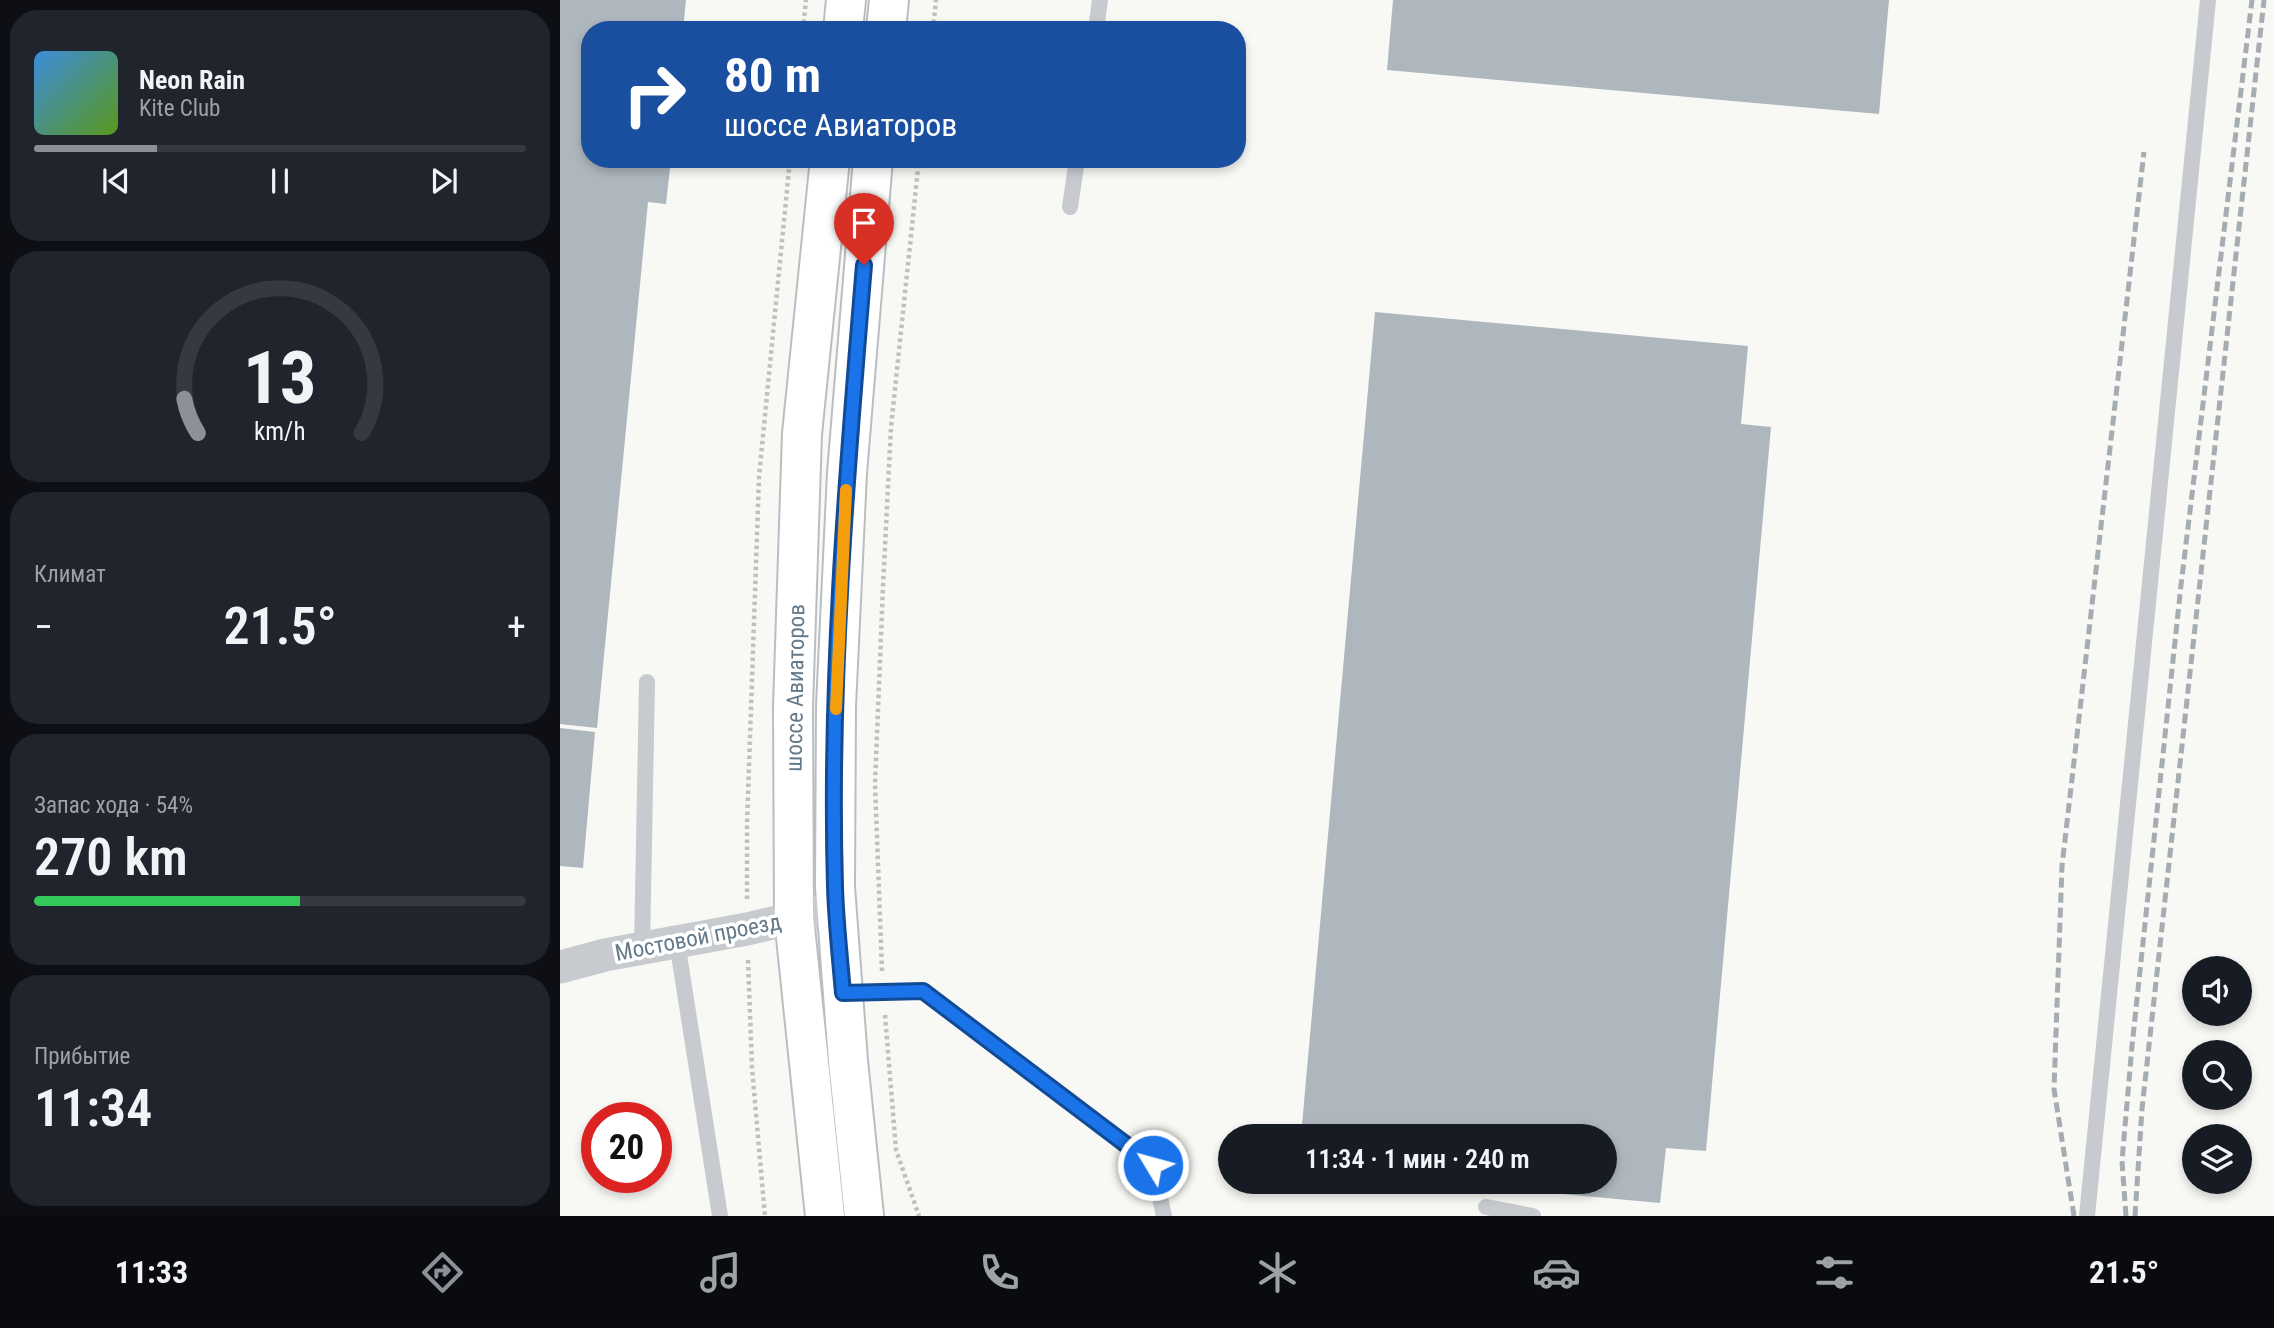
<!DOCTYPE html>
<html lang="ru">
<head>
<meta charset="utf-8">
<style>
  :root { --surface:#171b24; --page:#20242c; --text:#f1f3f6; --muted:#9ea1a6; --line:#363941; --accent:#8c9099 }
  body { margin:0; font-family:"Roboto Condensed",sans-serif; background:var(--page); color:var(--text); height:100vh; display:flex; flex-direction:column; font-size:26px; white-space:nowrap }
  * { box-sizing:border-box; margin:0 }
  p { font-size:23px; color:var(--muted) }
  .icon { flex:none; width:38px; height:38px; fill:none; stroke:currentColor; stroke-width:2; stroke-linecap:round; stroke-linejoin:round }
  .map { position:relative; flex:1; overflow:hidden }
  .panel { display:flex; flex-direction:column; gap:10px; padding:10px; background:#0d0f14; width:560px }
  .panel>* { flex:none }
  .guide { position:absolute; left:21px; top:21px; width:665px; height:147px; border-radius:28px; box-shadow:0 4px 10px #0003; background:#1a4fa0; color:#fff; overflow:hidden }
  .buttons { position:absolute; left:1622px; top:956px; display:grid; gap:14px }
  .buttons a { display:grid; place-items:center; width:70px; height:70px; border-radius:50%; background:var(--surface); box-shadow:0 4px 10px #0003; font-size:35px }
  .speed { position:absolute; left:21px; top:1102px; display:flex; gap:14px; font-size:35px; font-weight:700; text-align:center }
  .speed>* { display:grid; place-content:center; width:91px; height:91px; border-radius:50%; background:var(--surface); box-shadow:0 4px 10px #0003; line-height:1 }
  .speed .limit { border:10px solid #d22; background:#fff; color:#111 }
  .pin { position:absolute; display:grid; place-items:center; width:60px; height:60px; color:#fff; margin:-72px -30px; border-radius:50% 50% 50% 0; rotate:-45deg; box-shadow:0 0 7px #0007 }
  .pin .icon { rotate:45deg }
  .me { position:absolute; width:77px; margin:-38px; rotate:307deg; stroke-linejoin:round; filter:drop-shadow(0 0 5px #0008) }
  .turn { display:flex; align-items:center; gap:24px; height:147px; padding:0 28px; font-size:32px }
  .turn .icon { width:91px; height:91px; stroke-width:2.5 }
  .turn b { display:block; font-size:49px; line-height:60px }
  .big { font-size:52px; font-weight:600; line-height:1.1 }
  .panel .widget { flex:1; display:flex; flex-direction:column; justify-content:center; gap:10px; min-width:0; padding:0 24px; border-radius:28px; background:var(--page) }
  .panel .dial { align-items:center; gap:0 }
  .dial svg { height:182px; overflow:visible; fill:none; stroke:var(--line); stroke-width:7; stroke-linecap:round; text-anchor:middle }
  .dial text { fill:var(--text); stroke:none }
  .song { display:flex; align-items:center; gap:21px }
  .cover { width:84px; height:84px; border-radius:10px; background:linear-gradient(135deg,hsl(210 70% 55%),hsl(90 70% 35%)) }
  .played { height:7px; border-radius:4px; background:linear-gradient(90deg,var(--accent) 25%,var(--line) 25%) }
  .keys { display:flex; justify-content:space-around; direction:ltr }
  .heat { display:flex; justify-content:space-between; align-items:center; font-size:38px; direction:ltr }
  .charge { height:10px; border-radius:5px; background:linear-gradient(90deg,#34c759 54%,var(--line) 0) }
  .trip { position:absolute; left:658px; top:1124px; width:399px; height:70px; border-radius:35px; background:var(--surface); box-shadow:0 4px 10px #0003; font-weight:600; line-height:70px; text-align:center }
  .tabs { display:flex; height:112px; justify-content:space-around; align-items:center; background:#090b0e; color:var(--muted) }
  .tabs .icon { width:49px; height:49px }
  .tabs .on { color:var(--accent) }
  .tabs b { font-size:32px; color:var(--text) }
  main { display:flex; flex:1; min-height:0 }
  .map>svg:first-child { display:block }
  .building { fill:#aeb7bd }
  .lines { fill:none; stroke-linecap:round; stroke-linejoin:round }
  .primary-casing { stroke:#babec2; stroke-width:42 }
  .path { stroke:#bec1c3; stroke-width:4.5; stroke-dasharray:3.5 3.5; stroke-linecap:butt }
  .lane { stroke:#c7cbcf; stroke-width:16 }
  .street { stroke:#c7cbcf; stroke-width:33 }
  .primary { stroke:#fff; stroke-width:38 }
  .rail { stroke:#a5acb2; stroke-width:5; stroke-dasharray:10 5; stroke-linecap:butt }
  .route-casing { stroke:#114b97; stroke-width:18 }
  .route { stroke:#1a73e8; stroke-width:12 }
  .slow { stroke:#f59e0b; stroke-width:12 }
  .labels { text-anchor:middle; stroke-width:7; stroke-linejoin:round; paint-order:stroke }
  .street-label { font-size:23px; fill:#647989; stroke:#fff }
</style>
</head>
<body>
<main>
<section class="panel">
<div class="widget">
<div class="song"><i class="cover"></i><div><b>Neon Rain</b><p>Kite Club</p></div></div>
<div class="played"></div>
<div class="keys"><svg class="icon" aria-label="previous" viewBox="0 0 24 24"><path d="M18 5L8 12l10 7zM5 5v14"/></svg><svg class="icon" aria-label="pause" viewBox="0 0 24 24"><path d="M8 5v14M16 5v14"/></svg><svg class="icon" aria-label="next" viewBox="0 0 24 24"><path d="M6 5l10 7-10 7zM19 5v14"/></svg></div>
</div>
<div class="widget dial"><svg viewBox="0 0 100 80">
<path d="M14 69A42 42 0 1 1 86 69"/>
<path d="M14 69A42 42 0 0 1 8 54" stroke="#8c9099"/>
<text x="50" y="56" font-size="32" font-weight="700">13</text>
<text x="50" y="72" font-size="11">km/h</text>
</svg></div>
<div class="widget"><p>Климат</p>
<div class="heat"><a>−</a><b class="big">21.5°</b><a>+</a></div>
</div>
<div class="widget"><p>Запас хода · 54%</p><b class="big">270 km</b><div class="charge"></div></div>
<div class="widget"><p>Прибытие</p><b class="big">11:34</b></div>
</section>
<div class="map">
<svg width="1714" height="1216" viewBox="0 0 1714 1216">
  <rect width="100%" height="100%" fill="#f8f8f5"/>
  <path class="building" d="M0,0h126l-3,30h-93v129h81l-5,45 -18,-2 -51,526 -37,-4z
    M833,0h496l-10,114 -492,-44z
    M815,312l373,34 -7,78 30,3 -65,724 -40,-3 -6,55 -218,-20v-2h163v-45h-304z
    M0,728l35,4 -12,136 -23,-2z"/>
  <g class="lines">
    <g class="primary-casing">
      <path id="primary" d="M283,30l3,-30
        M326,30l3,-30
        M265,1216l-31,-298 -1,-211 9,-273 28,-275
        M304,1216l-16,-155 -13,-174 1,-181 11,-233 26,-314"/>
    </g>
    <path class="path" d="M243,30l3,-30
      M373,30l3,-30
      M187,899v-75l12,-347 31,-318
      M188,960l4,108 13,148
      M322,971l-7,-187 8,-198 8,-159 28,-268
      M325,1015l11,135 23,66"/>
    <path class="lane" d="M536,30l4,-30
      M510,207l7,-48
      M117,942l43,274
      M82,949l5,-267
      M283,993l80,-2 230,174 11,51
      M926,1207l47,9
      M1527,1216l121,-1216"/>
    <path class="street" d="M0,967l45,-12 142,-26 90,-21"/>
    <use href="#primary" class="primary"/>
    <path class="rail" d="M1514,1216l-20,-127 8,-223 82,-714
      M1566,1216l-4,-55 10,-115 49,-461 71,-585
      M1575,1216l7,-107 122,-1109"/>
  </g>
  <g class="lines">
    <g class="route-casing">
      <path id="route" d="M304,265c-17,206 -35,414 -29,622 1,35 5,70 8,106l80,-2 230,174"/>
    </g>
    <use href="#route" class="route"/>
    <path class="slow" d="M276,709l10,-219"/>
  </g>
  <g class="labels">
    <g class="street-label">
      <text transform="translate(235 688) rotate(-89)" y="8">шоссе Авиаторов</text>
      <text transform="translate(138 937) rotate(-11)" y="8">Мостовой проезд</text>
    </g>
  </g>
</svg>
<div class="buttons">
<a><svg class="icon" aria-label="sound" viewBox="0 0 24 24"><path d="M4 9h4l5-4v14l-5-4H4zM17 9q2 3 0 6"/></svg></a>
<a><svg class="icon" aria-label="search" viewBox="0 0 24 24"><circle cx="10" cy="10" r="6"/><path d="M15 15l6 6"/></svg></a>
<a><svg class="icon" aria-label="layers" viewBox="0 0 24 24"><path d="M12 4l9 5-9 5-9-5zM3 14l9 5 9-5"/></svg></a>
</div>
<div class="speed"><div class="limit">20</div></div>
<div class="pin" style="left:304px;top:265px;background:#d93025"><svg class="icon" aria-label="arrive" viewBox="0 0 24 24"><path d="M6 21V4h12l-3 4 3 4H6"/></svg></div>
<svg class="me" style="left:593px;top:1165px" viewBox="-20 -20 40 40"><circle r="17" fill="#1a73e8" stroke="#fff" stroke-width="3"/><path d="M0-11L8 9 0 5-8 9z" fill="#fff"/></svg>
<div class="trip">11:34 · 1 мин · 240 m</div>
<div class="guide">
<div class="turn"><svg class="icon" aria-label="right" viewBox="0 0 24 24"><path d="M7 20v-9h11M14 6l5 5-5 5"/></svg><div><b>80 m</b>шоссе Авиаторов</div></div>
</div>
</div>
</main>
<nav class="tabs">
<b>11:33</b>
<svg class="icon on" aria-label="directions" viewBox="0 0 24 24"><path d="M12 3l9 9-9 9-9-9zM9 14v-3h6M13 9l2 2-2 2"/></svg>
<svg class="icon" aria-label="music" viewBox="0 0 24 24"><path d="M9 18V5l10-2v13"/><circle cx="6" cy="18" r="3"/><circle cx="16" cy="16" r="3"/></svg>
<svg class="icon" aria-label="phone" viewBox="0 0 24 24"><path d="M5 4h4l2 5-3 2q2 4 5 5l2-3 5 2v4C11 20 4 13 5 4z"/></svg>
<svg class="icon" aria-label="climate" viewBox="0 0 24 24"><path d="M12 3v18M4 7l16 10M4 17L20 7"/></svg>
<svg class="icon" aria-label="car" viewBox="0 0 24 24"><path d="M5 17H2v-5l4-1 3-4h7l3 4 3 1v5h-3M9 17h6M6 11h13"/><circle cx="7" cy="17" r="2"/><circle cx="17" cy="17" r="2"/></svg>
<svg class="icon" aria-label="filters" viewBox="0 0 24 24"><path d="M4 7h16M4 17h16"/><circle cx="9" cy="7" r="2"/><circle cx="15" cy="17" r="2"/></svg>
<b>21.5°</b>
</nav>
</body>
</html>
